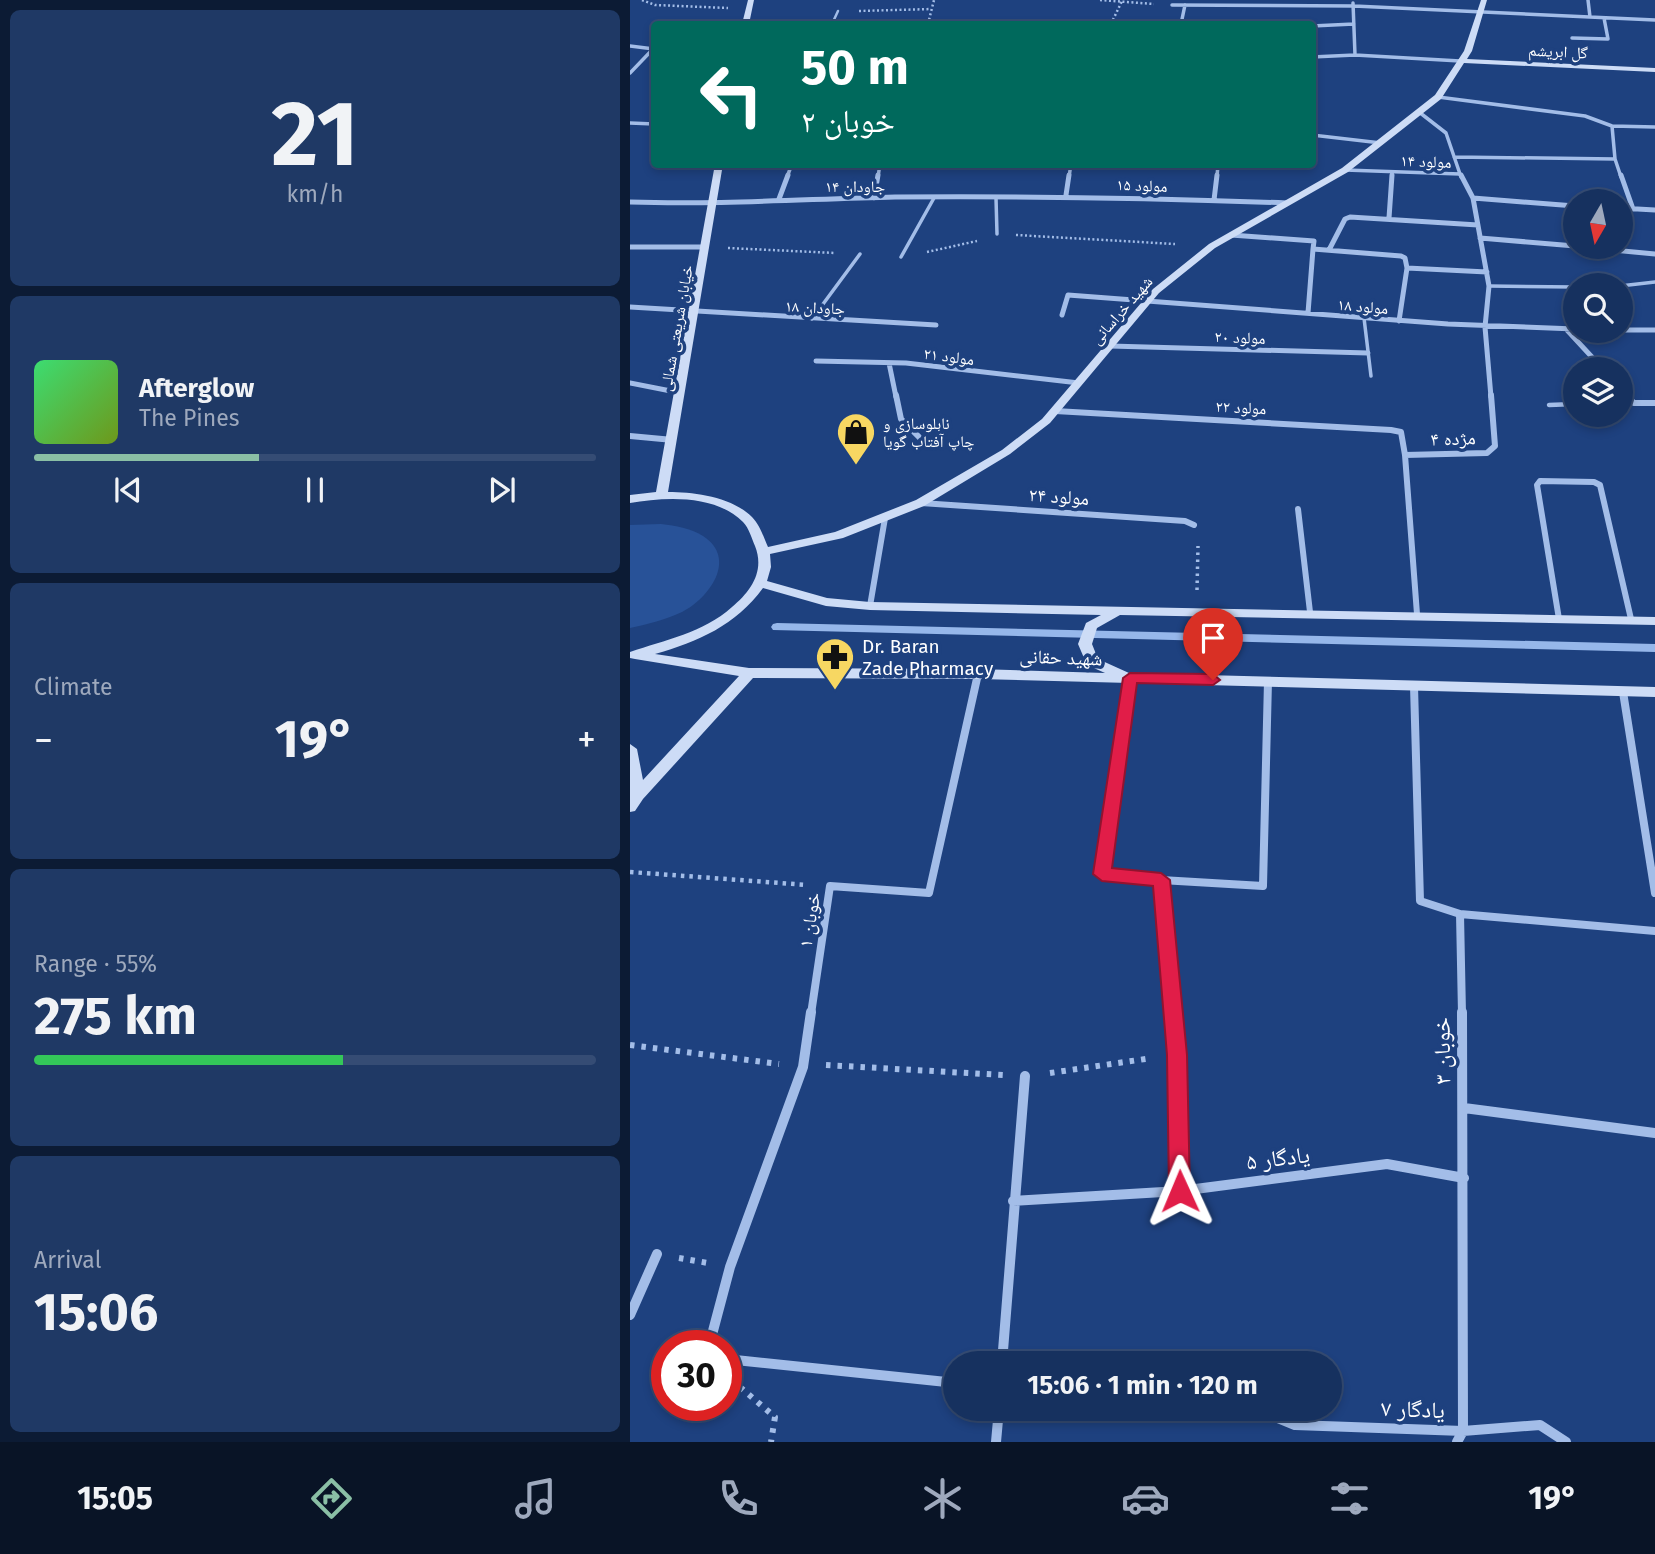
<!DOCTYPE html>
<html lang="en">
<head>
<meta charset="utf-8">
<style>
  :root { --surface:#16315f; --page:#1f3965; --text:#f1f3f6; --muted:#9ea9bd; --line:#354c74; --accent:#8abfa5 }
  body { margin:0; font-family:"Fira Sans","Noto Naskh Arabic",sans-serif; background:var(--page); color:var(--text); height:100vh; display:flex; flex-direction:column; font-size:26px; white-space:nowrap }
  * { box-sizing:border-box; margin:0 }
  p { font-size:23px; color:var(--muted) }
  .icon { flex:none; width:38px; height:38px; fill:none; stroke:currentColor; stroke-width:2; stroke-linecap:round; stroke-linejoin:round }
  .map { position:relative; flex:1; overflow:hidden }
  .sheet { display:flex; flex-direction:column; gap:10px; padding:10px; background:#0c1b34; width:630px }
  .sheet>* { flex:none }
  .top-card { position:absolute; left:21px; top:21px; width:665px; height:147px; border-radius:7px; box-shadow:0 4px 10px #0003,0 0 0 2px var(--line); background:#00695c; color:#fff; overflow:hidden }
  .needle { width:46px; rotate:189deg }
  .tools { position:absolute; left:933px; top:189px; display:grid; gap:14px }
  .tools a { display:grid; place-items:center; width:70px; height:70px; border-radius:50%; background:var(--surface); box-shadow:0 4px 10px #0003,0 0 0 2px var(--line); font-size:35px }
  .speed { position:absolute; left:21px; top:1330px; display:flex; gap:14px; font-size:35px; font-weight:700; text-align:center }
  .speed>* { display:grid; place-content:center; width:91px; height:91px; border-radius:50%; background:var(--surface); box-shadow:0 4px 10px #0003,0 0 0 2px var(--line); line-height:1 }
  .speed .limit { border:10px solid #d22; background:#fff; color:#111 }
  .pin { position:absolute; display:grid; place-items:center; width:60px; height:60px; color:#fff; margin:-72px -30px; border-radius:50% 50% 50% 0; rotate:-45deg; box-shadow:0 0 7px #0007 }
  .pin .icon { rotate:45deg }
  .me { position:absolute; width:77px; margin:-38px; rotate:359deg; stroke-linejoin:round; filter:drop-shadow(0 0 5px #0008) }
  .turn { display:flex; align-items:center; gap:24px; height:147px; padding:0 35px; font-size:32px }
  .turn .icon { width:91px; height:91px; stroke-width:2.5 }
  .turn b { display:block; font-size:49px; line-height:60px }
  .big { font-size:52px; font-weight:700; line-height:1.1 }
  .sheet .widget { flex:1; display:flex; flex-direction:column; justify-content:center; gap:10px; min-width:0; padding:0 24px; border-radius:10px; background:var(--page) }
  .sheet .dial { align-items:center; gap:0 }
  .dial b { font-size:91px; line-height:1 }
  .song { display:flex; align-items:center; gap:21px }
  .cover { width:84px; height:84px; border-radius:10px; background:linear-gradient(135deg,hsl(140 70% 55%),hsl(80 70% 35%)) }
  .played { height:7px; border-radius:4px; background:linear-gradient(90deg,var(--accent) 40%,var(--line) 40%) }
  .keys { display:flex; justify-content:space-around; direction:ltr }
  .heat { display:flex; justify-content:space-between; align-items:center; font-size:38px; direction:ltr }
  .charge { height:10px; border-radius:5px; background:linear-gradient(90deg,#34c759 55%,var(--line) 0) }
  .trip { position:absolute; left:313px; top:1351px; width:399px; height:70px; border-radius:35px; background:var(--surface); box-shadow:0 4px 10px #0003,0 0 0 2px var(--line); font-weight:700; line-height:70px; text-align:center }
  .menu { display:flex; height:112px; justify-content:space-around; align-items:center; background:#091426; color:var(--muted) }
  .menu .icon { width:49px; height:49px }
  .menu .selected { color:var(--accent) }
  .menu b { font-size:32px; color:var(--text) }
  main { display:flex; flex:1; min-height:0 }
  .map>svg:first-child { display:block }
  .green { fill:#285298 }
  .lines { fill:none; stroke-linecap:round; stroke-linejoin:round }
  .stream { fill:#96b7ea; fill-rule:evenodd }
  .path-far3 { stroke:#a3bde8; stroke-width:2.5; stroke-dasharray:2 2.5; stroke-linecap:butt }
  .path-far2 { stroke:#a3bde8; stroke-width:3.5; stroke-dasharray:2.5 4.5; stroke-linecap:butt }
  .path-far1 { stroke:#a3bde8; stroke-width:4.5; stroke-dasharray:3.5 5; stroke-linecap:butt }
  .path { stroke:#a3bde8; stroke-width:6; stroke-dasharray:4.5 7; stroke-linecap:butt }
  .lane-far2 { stroke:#a3bde8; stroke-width:2.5 }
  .lane-far1 { stroke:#a3bde8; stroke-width:3.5 }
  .lane { stroke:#a3bde8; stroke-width:4.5 }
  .street-far4 { stroke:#a3bde8; stroke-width:3.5 }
  .street-far3 { stroke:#a3bde8; stroke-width:5 }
  .street-far2 { stroke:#a3bde8; stroke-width:6 }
  .street-far1 { stroke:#a3bde8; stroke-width:8 }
  .street { stroke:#a3bde8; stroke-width:10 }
  .secondary { fill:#cddcf6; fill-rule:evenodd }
  .route { fill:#e11d48; stroke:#92132f; stroke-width:2 }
  .labels { text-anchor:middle; stroke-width:7; stroke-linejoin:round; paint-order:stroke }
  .far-street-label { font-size:16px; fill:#fff; stroke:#1e417f }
  .far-poi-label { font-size:16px; fill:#fff; stroke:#1e417f; text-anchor:start }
  .street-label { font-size:19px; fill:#fff; stroke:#1e417f }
  .poi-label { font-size:19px; fill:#fff; stroke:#1e417f; text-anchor:start }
  .near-street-label { font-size:23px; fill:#fff; stroke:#1e417f }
</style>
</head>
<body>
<main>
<section class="sheet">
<div class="widget dial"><b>21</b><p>km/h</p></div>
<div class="widget">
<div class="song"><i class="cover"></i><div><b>Afterglow</b><p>The Pines</p></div></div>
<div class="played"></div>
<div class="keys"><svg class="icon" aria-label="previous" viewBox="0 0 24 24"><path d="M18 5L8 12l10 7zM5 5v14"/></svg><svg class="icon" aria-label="pause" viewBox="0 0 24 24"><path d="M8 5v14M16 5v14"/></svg><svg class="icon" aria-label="next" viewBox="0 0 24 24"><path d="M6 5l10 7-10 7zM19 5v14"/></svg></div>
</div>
<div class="widget"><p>Climate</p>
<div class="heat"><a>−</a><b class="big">19°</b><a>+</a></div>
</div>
<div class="widget"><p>Range · 55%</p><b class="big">275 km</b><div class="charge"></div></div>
<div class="widget"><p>Arrival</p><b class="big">15:06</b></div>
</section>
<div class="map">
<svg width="1025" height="1442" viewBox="0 0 1025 1442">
  <rect width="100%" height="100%" fill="#1e417f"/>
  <path class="green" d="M31,524c15,2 29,4 42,12 35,23 6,62 -21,76 -17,8 -34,12 -52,16v-103z"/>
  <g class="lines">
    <path class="stream" d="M147,623l878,21v8l-882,-22 -2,-3 2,-3z"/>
    <path class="path-far3" d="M12,0l13,5 73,3
      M470,0l54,4
      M229,11l72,-2
      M298,24l6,-24
      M481,24l11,-23
      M386,235l159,9
      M98,248l107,5
      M297,252l50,-11"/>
    <path class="path-far2" d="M567,590l1,-44"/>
    <path class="path-far1" d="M0,872l178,13"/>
    <path class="path" d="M0,1045l149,19
      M196,1065l177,10
      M420,1073l102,-15
      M49,1258l29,5
      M110,1387l35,30 -4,25"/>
    <path class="lane-far2" d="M202,24l6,-13"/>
    <path class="lane-far1" d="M366,198l1,36
      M271,257l33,-59
      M859,286l86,1
      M990,286l35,-4
      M734,318l7,58
      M182,319l48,-65"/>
    <path class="lane" d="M990,403h14
      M919,405l26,-1"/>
    <path class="street-far4" d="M958,0l2,17
      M723,3l2,52
      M542,5l182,1 301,14
      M551,24l4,-19
      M682,26l42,-2
      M942,38l36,1 -4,-21
      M0,46l24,3
      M682,57l43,-2 105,6
      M0,73l23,-24
      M808,97l147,19 27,10 43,1
      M789,112l27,21 14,41
      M0,123l24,1
      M682,135l69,8
      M824,157l161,2 -3,-33
      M985,159l6,18
      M715,170l115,4 1,3
      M157,177l5,-13
      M248,177l2,-13
      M439,177l2,-13
      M587,177l1,-13
      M762,177v-5"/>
    <path class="street-far3" d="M831,175l12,23 102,8
      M991,175l12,34
      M436,195l3,-20
      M244,198l4,-23
      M843,198l16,88 -4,41 6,70
      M149,199l9,-24
      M584,200l3,-25
      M0,202c88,3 176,-3 265,-5 131,-1 261,1 392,6
      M990,208l35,2
      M759,218l3,-43
      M601,235l83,6 -1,8 88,7 4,2 2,10 80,4
      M850,238l95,8
      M0,247h76
      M951,247l74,7
      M699,250l16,-31 5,-2 128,8
      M0,307l306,18
      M678,313l5,-64
      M432,315l6,-20 380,29 127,5
      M769,321l8,-53
      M936,329l37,40
      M990,330h35
      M480,346l258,7
      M186,361l90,2 173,20
      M259,363l7,34
      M0,383l51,10
      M990,388l8,9"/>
    <path class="street-far2" d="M266,395l5,24 21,21
      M996,395l8,8h21
      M425,411l336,19 10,2 4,23
      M0,436l43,4
      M291,503l264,18 9,4
      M668,509l12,103
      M240,606l15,-88
      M787,614l-12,-159 82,-2 8,-7 -4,-51
      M929,619l-22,-134 3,-4 54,1 6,3 31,134"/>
    <path class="street-far1" d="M500,678l-28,196 59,6 12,134
      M784,686l6,215 40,13 2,100
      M993,692l32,201
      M531,880l102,6 5,-205
      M830,914l195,17
      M181,1014l19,-128 99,7 49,-219"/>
    <path class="street" d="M543,1012l7,179
      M834,1108l191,25
      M383,1201l167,-10 207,-27 77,14
      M0,1315l27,-61
      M79,1346l21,-79 73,-200 8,-55
      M96,1359l230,24
      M372,1363l23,-287
      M626,1409l39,16 168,6 77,-6 26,17
      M366,1442l3,-33
      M827,1442l6,-11 -1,-419"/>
    <path class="secondary" d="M118,0h6l-5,24h-7z
      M851,0h6l-15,51 -5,8 188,9v4l-191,-9 -23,36 -93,73 -133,76 -56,45 -109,130 -40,31 -86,52 -81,32 -73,16 1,13 -4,14 60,17 43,4 785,15v8l-535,-10 -23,13 -5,16 6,15 31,14 526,14v10l-677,-18 -225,-1 -110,121 -8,12 -5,1v-68l7,5 6,31 96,-104 -104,-17 -5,-1v-6c35,-12 73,-19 102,-45 19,-16 33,-36 23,-61 -3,-7 -6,-18 -12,-24 -28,-28 -78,-25 -113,-19v-8l26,-3 59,-328h8l-55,328c27,0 64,5 84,25 8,8 12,21 16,30l67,-15 81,-32 86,-50 40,-31 111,-130 56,-45 133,-76 93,-73 29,-44zM133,588l63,18 44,4 231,5 -15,8 -8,21 9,21 18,8 -127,-4 -229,-1 -94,-14c43,-12 81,-29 108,-66z"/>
  </g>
  <path class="route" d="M500,673l83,1 7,6 -7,5 -76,-2 -25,185 49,5 9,7 17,175 3,136 -3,7 -7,2 -8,-2 -3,-7 -2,-136 -14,-169 -51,-5 -9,-7 30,-196z"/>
  <defs>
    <g id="shop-pin" transform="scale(2.0125)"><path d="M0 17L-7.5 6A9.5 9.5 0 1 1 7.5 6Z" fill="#f7d762" stroke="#1e417f"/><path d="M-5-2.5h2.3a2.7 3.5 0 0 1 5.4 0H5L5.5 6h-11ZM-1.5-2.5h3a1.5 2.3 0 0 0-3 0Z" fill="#111"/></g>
    <g id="pharmacy-pin" transform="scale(2.0125)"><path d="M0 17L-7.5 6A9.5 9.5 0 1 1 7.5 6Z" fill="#f7d762" stroke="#1e417f"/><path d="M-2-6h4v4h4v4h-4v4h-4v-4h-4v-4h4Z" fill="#111"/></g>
  </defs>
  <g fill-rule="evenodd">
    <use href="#shop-pin" x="226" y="432"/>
    <use href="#pharmacy-pin" x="205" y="657"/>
  </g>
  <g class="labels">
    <g class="far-street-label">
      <text transform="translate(928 51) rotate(3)" y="6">گل ابریشم</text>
      <text transform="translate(796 161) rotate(2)" y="6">مولود ۱۴</text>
      <text transform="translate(512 185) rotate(2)" y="6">مولود ۱۵</text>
      <text x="225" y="192">جاودان ۱۴</text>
      <text transform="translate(733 306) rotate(5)" y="6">مولود ۱۸</text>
      <text transform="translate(185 307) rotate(3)" y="6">جاودان ۱۸</text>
      <text transform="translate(491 310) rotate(-49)" y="6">شهید خراسانی</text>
      <text transform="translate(46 328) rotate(-80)" y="6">خیابان شریعتی شمالی</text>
      <text transform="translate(610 337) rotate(2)" y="6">مولود ۲۰</text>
      <text transform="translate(319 356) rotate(7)" y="6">مولود ۲۱</text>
      <text transform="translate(611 407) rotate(3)" y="6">مولود ۲۲</text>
    </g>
    <g class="far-poi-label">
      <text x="253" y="429">نابلوسازی و<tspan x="253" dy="18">چاپ آفتاب گویا</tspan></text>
    </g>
    <g class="street-label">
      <text transform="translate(823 438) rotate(-2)" y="7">مژده ۴</text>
      <text transform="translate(429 496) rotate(4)" y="7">مولود ۲۴</text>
      <text transform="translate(431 657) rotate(2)" y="7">شهید حقانی</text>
      <text transform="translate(179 920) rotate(-81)" y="7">خوبان ۱</text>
    </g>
    <g class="poi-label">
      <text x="232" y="653">Dr. Baran<tspan x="232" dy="22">Zade Pharmacy</tspan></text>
    </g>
    <g class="near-street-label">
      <text transform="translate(812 1051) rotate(-91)" y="8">خوبان ۳</text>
      <text transform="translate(648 1158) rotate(-7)" y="8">یادگار ۵</text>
      <text transform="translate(783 1409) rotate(2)" y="8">یادگار ۷</text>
    </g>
  </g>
</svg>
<div class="tools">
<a><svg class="needle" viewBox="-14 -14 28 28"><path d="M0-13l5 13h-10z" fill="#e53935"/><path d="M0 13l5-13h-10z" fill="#9ea9bd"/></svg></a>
<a><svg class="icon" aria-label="search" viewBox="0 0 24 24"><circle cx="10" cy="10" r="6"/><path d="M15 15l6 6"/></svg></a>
<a><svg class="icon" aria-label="layers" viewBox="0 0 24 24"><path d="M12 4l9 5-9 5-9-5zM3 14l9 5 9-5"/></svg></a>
</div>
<div class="speed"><div class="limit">30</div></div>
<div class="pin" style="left:583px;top:680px;background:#d93025"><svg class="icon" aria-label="arrive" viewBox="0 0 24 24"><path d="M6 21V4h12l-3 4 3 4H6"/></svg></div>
<svg class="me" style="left:550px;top:1191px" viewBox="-20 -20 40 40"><path d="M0-17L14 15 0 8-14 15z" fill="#e11d48" stroke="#fff" stroke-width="4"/></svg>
<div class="trip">15:06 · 1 min · 120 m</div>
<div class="top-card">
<div class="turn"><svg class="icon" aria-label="left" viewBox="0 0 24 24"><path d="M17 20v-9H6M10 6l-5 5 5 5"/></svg><div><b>50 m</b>خوبان ۲</div></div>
</div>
</div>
</main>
<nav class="menu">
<b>15:05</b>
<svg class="icon selected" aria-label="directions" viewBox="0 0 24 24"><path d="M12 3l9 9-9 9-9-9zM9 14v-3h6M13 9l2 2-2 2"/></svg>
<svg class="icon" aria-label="music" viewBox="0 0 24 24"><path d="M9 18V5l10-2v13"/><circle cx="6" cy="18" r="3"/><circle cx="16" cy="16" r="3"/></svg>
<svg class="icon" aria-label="phone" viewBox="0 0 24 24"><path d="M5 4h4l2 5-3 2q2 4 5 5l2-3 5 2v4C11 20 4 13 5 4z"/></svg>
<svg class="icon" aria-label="climate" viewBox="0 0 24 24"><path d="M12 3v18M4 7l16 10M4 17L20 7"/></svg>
<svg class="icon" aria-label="car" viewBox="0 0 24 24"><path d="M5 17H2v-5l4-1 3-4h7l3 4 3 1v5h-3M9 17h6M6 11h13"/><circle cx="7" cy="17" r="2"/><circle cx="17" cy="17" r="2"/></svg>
<svg class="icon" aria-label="filters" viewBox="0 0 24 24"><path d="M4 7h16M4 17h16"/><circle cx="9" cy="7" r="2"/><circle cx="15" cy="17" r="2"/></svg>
<b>19°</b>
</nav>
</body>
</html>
